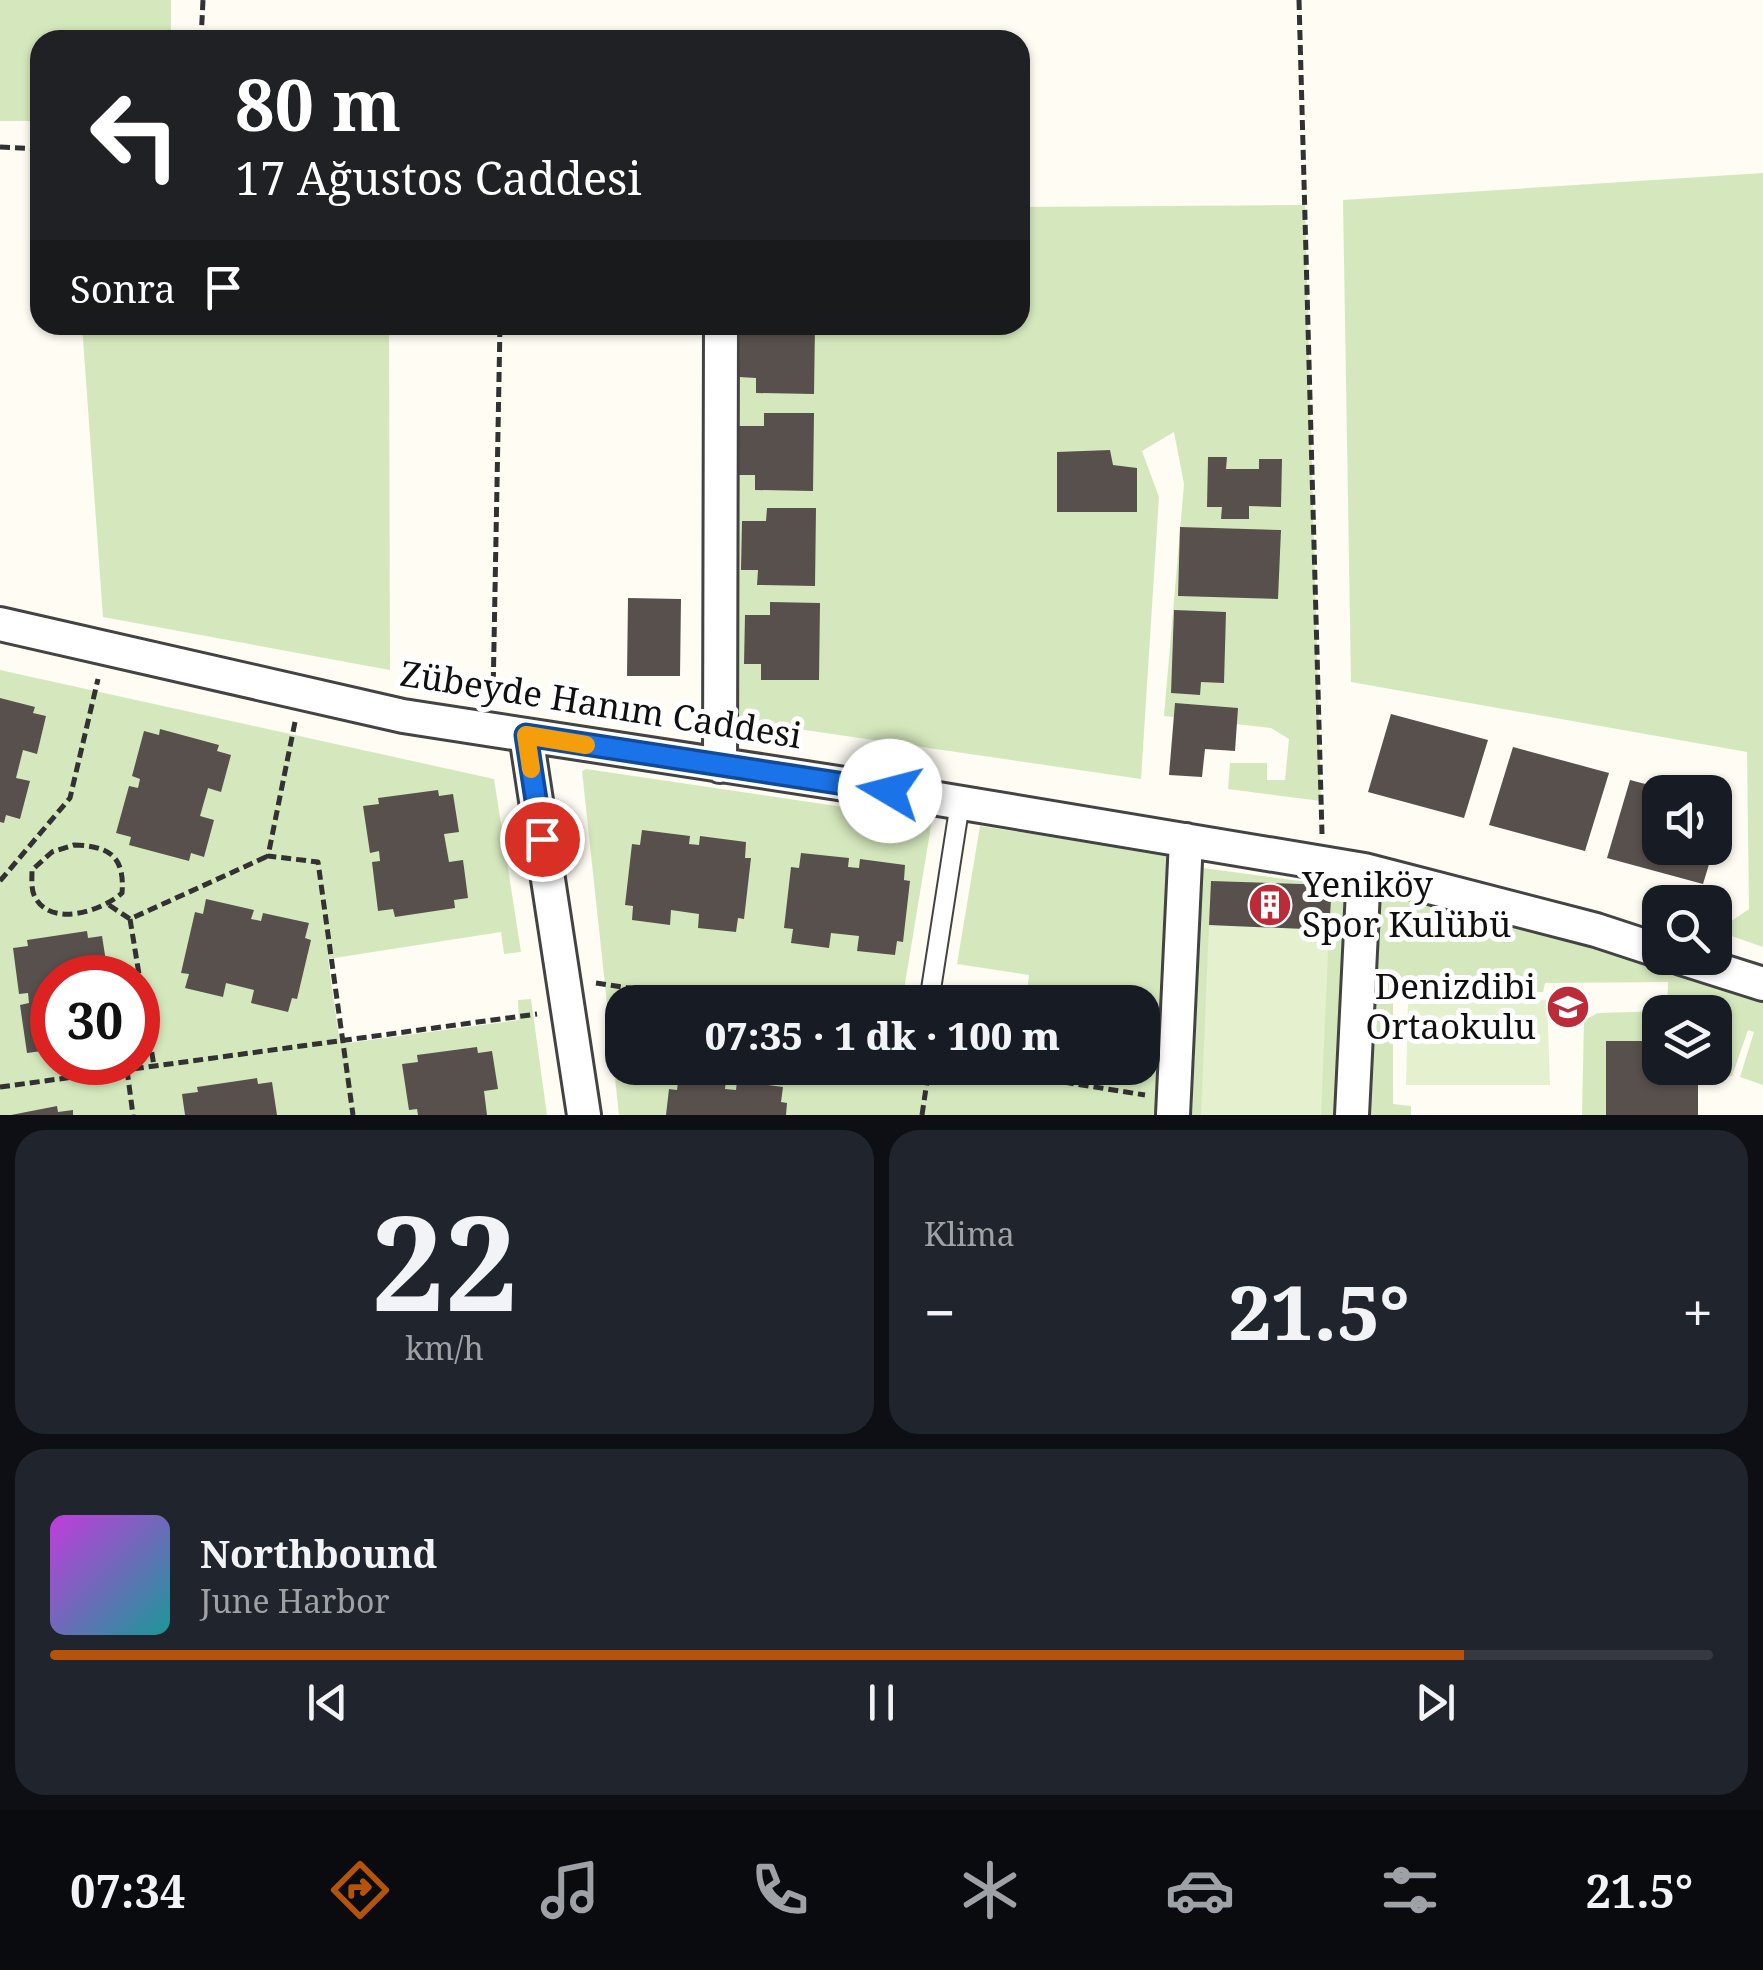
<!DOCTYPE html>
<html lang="tr">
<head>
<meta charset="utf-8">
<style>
  :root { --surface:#171b24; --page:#20242c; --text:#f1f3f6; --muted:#9ea1a6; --line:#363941; --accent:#b45309 }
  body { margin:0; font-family:"Noto Serif",serif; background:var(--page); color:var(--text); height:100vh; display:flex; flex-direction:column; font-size:38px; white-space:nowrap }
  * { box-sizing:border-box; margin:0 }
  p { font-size:32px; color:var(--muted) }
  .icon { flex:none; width:55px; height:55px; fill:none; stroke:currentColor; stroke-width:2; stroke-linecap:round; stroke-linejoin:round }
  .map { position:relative; height:1115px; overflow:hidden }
  .panel { display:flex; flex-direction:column; gap:15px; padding:15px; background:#0d0f14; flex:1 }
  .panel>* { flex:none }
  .top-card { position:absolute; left:30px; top:30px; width:1000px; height:305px; border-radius:30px; box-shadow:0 2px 8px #0004; background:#202124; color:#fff; overflow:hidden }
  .buttons { position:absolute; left:1642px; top:775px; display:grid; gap:20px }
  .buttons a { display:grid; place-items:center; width:90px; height:90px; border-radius:20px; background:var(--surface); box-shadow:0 2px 8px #0004; font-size:50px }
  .speed { position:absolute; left:30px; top:955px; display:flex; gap:20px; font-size:50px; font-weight:700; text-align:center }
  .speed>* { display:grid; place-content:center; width:130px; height:130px; border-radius:50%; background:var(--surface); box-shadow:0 2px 8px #0004; line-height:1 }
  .speed .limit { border:15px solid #d22; background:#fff; color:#111 }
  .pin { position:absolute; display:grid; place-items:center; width:85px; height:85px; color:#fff; margin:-42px; border:5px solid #fff; border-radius:50%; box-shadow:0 2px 10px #0007 }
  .me { position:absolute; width:110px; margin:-55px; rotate:278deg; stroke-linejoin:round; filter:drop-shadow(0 0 8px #0008) }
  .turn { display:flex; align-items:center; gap:35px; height:210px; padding:0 40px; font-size:45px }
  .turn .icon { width:130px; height:130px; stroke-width:2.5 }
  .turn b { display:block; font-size:70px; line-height:85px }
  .then { display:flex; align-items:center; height:95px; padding:0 40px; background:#0003; gap:20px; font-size:38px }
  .big { font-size:75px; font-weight:800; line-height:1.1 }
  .panel .tile { flex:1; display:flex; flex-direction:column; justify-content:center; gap:15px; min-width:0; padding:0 35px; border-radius:30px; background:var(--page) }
  .panel .dial { align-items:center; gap:0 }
  .dial b { font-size:130px; line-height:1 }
  .song { display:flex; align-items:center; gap:30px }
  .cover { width:120px; height:120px; border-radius:15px; background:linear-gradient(135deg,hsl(290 70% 55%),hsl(180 70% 35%)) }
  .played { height:10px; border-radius:5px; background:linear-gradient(90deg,var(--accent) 85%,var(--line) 85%) }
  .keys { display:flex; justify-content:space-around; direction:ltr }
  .heat { display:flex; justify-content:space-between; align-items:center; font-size:55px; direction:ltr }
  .panel .tiles { flex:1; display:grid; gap:15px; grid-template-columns:1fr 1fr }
  .tile:last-child { grid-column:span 2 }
  .trip { position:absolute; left:605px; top:985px; width:555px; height:100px; border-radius:30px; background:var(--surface); box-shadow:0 2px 8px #0004; font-weight:800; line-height:100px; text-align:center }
  .menu { display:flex; height:160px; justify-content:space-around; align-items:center; background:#090b0e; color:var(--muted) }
  .menu .icon { width:70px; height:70px }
  .menu .on { color:var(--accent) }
  .menu b { font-size:45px; color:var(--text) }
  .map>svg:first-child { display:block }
  .green { fill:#d5e8bd; fill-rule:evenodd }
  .pitch { fill:#e5f0ce }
  .building { fill:#58504c }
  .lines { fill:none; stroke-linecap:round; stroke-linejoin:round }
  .lane-casing { stroke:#434343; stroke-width:22 }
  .street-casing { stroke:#434343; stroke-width:38 }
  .path { stroke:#323232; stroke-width:5; stroke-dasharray:10 5; stroke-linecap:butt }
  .lane { stroke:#fff; stroke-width:18 }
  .street { stroke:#fff; stroke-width:32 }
  .route-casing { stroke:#114b97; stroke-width:25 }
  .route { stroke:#1a73e8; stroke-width:18 }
  .slow { stroke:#f59e0b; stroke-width:18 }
  .labels { text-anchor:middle; stroke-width:10; stroke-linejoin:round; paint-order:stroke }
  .street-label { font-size:35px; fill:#101010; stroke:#fff }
  .poi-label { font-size:35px; fill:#101010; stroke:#fff; text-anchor:start }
</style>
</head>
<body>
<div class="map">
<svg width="1763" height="1115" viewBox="0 0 1763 1115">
  <rect width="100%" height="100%" fill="#fefcf3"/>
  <path class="green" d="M0,0h171v40h-131v81h-40z
    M1763,173v774l-46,-16 32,-22 -2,-157 -396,-70 -8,-482z
    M1305,205l16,596 -93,-12 2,-26h37v17h18l4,-41 -18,-11 -107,-12 20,-232 -10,-52 -32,19 17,46 -18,282 -405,-59 4,-395h280v-118z
    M82,325h307l1,345 -287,-53z
    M0,670l494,109 27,173 -17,2 -3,-22 -173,27 12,85 179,-24 -1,-20 13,-1 16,116h-547zM52,978h86v84h-86z
    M586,769l346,51 -30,182h-280v66h321l71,11 2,-11h126v-66h-116l3,-27 -72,-11 23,-138 192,29 -12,260h-541l-37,-344z
    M1203,868l142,19 -10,228h-143z
    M1379,893l258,64 126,41v87l-23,-8 14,-45 -6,-2 -16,46 -34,2v-10h17v-56h-55v29h-54v74h-24l2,-95 14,-7 69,-2 1,-29 -123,1 -2,9 -150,1v111l18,2v9h-42z"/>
  <path class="pitch" d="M1209,925l120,5 -8,185h-120z
    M1547,1000l3,85h-144l2,-81z"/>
  <path class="building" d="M765,325h50l-1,69 -58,-1v-15l-17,-1 1,-49h25z
    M764,413h50l-1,78 -58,-1v-15h-17l1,-49h25z
    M1110,450l3,15 24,3v44h-80v-60z
    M1208,457h19l-1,12h33v-10h23l-1,48 -32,-1v13h-28l1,-12h-15z
    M767,508h49l-1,78 -58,-1 1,-15h-17l1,-49h24z
    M1180,527l101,3 -3,69 -100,-3z
    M628,598l53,1 -1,77h-53z
    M770,602l50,1 -1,77h-58v-16h-17l1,-49h25z
    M1174,610l52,2 -2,71 -23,-1 -1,13 -29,-2z
    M0,698l35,9 -2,6 13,3 -9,38 -14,-4 -7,28 14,3 -10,38 -14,-4 -2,8 -4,-1z
    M1175,703l63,5 -3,43 -30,-2 -3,28 -33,-2z
    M1391,714l97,26 -24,78 -96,-26z
    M160,729l59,16 -2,6 14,4 -10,37 -13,-4 -8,28 14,4 -10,37 -13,-4 -2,8 -60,-16 2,-8 -15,-4 13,-47 9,2 2,-9 -8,-3 12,-45 15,4z
    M1513,747l96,26 -24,78 -96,-26z
    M1630,780l42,11 -12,1v56h54l-11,36 -96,-26z
    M438,790l1,6 14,-2 6,38 -15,2 5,28 14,-2 5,38 -14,2 1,8 -60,9 -2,-8 -15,2 -6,-49 8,-1 -1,-10 -9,2 -7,-47 16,-2 -1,-6z
    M642,830l48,6 -1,8 10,1 1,-9 46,6 -1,16h6l-7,61 -6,-1 -2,14 -38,-4 1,-14 -28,-4 -1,15 -38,-5 1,-14 -8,-1 7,-61 8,1z
    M801,853l48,5 -1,9 11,1 1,-9 45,6 -1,15 6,1 -7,61 -6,-1 -2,14 -38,-4 2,-15 -28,-3 -2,15 -38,-5 2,-14 -9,-1 7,-61 8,1z
    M1211,881l121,4 -3,45 -120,-5z
    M206,899l48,11 -3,9 10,2 2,-8 46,10 -4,15 6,2 -14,59 -5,-1 -4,14 -37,-9 3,-13 -28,-7 -3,14 -38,-9 4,-14 -8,-1 14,-61 8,2z
    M87,931l1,7 14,-2 6,38 -14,4h-42v80l-9,1 -1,-8 -15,2 -7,-48 9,-2 -1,-10 -9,1 -6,-46 15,-2 -1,-6z
    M1606,1041h54v27h38v47h-92z
    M477,1047l1,6 14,-2 6,38 -14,2 3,24h-69l-1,-6 -8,1 -7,-46 16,-2 -1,-7z
    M679,1075l47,5 -1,9 11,1 1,-9 46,6 -2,15 6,1 -1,12h-120l3,-26 8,1z
    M257,1078l1,6 14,-2 5,33h-92l-3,-21 16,-2 -1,-5z
    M57,1106l1,6 15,-2v5h-62z"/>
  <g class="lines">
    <g class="lane-casing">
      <path id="lane" d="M929,1002l31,-199"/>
    </g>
    <g class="street-casing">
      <path id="street" d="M0,624l403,92 487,75 474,79 232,60 64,21
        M526,735l58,380
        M720,766l1,-441
        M1681,958l82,26
        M1173,1115l13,-275
        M1352,1115l12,-245"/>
    </g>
    <path class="path" d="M1299,0l23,834
      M201,40l2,-40
      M0,147l40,2
      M493,697l7,-372
      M295,722l-27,134 50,6 35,253
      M74,845c35,1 51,11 48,48 -20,18 -73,36 -88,2 -3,-7 -2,-17 -2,-25l20,-18z
      M0,881l70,-83 28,-119
      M109,905l21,14 138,-63
      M130,919l24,147
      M596,983l123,19
      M975,1068l170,27
      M127,1070l6,45
      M0,1087l537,-73
      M922,1115l7,-47"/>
    <use href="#lane" class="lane"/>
    <use href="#street" class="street"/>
  </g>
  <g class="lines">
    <g class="route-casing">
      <path id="route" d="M542,839l-16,-104 364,56"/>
    </g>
    <use href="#route" class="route"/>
    <path class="slow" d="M531,769l-5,-34 60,10"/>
  </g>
  <defs>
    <g id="building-disc" transform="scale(2.25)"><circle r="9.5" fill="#bb2c38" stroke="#fff"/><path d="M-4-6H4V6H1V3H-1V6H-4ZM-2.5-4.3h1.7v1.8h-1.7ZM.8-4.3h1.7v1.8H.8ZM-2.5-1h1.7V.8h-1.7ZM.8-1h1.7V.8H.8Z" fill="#fff"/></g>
    <g id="school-disc" transform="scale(2.25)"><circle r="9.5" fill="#bb2c38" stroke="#fff"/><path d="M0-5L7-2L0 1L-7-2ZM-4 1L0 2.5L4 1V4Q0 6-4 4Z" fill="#fff"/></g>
  </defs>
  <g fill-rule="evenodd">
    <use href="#building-disc" x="1270" y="905"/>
    <use href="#school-disc" x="1568" y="1007"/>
  </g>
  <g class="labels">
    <g class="street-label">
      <text transform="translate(601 705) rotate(9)" y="12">Zübeyde Hanım Caddesi</text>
    </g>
    <g class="poi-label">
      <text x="1302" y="897">Yeniköy<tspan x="1302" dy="40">Spor Kulübü</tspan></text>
      <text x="1536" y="999" text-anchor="end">Denizdibi<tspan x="1536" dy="40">Ortaokulu</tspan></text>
    </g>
  </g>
</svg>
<div class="buttons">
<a><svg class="icon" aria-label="sound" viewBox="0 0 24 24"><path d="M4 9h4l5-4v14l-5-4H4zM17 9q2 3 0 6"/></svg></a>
<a><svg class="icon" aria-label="search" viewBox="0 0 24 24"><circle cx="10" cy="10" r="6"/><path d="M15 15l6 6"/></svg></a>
<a><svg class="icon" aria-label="layers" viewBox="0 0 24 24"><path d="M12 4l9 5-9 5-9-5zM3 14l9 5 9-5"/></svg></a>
</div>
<div class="speed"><div class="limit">30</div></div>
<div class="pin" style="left:542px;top:839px;background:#d93025"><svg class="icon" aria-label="arrive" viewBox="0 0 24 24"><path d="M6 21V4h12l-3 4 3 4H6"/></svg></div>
<svg class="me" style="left:890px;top:791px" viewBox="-20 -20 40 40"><circle r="19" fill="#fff"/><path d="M0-13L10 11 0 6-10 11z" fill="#1a73e8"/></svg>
<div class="trip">07:35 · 1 dk · 100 m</div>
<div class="top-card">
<div class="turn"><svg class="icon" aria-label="left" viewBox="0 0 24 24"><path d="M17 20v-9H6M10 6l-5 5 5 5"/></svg><div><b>80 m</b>17 Ağustos Caddesi</div></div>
<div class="then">Sonra<svg class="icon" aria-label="arrive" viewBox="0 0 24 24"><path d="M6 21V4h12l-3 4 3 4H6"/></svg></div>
</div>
</div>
<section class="panel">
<div class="tiles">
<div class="tile dial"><b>22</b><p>km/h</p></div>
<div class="tile"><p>Klima</p>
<div class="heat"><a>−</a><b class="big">21.5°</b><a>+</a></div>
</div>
<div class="tile">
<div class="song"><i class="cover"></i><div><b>Northbound</b><p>June Harbor</p></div></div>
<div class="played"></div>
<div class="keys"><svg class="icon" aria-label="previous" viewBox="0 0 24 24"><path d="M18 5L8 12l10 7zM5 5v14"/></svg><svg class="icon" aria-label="pause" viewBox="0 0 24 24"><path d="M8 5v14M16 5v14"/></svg><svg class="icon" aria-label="next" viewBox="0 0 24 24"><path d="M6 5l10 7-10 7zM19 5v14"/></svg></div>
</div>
</div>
</section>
<nav class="menu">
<b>07:34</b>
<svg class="icon on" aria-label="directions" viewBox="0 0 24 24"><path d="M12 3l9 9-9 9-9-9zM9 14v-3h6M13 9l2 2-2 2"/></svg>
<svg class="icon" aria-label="music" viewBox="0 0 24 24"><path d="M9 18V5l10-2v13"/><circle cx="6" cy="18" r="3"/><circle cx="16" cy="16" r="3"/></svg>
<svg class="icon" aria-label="phone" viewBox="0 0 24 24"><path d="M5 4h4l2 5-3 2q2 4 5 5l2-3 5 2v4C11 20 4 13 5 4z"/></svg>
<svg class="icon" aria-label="climate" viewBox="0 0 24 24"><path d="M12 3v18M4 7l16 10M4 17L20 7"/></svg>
<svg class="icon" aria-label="car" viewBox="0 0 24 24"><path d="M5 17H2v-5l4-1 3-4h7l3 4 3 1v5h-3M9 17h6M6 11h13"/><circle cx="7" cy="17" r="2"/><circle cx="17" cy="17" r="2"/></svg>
<svg class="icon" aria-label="filters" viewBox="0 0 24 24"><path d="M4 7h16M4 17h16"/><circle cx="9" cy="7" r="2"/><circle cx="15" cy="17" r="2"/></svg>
<b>21.5°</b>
</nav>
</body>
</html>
